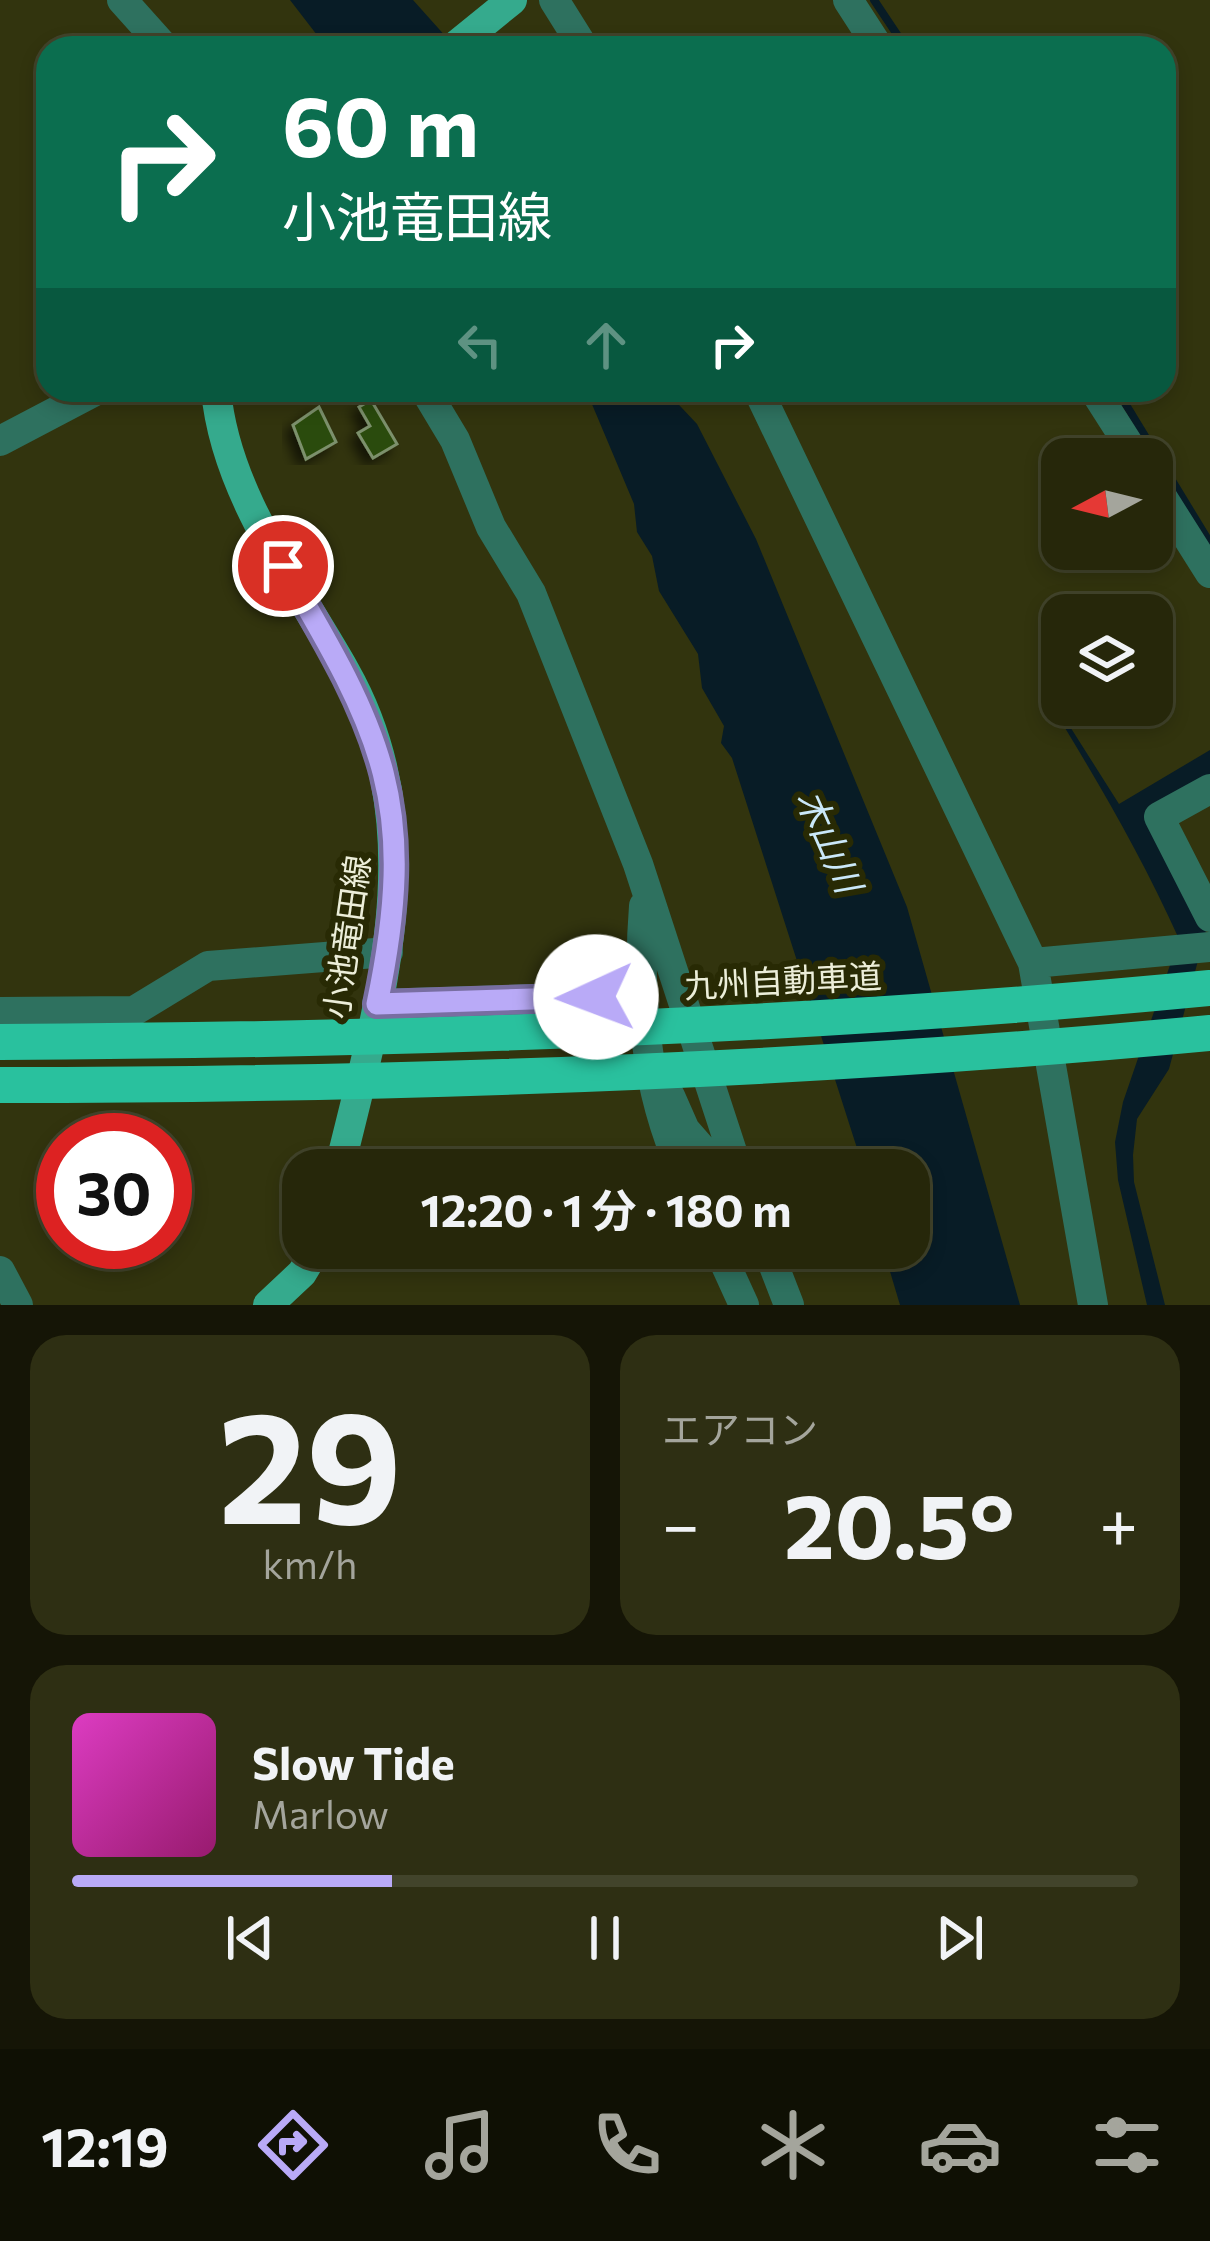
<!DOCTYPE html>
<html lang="ja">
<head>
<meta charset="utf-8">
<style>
  :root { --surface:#26270a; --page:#2e2f13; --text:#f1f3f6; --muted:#a4a59c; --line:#42442b; --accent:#b9aaf7 }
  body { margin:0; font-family:Commissioner,"Noto Sans JP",sans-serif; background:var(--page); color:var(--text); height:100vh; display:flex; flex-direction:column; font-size:45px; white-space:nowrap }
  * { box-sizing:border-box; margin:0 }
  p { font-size:39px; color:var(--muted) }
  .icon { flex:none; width:66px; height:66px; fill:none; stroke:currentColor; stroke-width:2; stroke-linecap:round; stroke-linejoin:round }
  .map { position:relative; height:1305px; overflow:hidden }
  .drawer { display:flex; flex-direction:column; gap:30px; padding:30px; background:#151506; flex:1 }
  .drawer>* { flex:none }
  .guide { position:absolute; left:36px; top:36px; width:1140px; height:366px; border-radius:36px; box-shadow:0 6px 18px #0003,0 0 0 3px var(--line); background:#0b6e4f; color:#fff; overflow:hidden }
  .needle { width:78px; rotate:263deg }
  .controls { position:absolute; left:1041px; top:438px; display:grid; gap:24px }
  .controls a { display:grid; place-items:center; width:132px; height:132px; border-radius:24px; background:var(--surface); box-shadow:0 6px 18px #0003,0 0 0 3px var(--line); font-size:60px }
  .speed { position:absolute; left:36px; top:1113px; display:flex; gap:24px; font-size:60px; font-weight:700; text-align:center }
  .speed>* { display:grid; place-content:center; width:156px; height:156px; border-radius:50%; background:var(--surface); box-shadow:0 6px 18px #0003,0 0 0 3px var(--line); line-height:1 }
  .speed .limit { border:18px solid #d22; background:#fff; color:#111 }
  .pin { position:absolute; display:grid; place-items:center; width:102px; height:102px; color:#fff; margin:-51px; border:6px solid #fff; border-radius:50%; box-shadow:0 3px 12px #0007 }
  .me { position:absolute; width:132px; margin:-66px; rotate:268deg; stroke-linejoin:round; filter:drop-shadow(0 0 9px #0008) }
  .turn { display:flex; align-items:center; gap:42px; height:252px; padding:0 48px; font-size:54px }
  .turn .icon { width:156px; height:156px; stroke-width:2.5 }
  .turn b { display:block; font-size:84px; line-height:102px }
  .lanes { display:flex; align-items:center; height:114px; padding:0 48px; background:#0003; justify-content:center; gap:60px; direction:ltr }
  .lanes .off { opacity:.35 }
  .big { font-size:90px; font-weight:700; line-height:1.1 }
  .drawer .tile { flex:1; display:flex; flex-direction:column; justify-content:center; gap:18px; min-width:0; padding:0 42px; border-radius:36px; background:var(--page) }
  .drawer .dial { align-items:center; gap:0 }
  .dial b { font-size:156px; line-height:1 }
  .song { display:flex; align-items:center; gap:36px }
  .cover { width:144px; height:144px; border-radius:18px; background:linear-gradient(135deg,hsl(310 70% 55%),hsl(320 70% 35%)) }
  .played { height:12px; border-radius:6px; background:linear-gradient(90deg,var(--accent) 30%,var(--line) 30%) }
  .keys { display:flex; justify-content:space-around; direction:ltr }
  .heat { display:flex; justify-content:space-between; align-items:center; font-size:66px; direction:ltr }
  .drawer .tiles { flex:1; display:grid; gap:30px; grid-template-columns:1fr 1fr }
  .tile:last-child { grid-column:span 2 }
  .trip { position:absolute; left:282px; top:1149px; width:648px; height:120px; border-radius:36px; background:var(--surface); box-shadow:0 6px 18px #0003,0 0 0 3px var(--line); font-weight:700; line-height:120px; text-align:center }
  .tabs { display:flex; height:192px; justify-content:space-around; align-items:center; background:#0f1004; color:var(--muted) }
  .tabs .icon { width:84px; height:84px }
  .tabs .selected { color:var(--accent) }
  .tabs b { font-size:54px; color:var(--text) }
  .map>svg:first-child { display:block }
  .water { fill:#081c26 }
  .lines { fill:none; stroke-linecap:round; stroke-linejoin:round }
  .stream { stroke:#081c26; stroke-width:8 }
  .building { fill:#2c4c09; stroke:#7b906c; stroke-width:3; filter:url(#shadow) }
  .minor { stroke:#2e715f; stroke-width:30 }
  .major { stroke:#35aa8d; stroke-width:30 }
  .highway-bridge { stroke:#29c19e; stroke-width:36 }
  .route-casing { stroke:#786ea1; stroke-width:30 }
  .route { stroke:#b9aaf7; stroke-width:21 }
  .labels { text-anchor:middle; stroke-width:12; stroke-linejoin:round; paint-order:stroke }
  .street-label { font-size:33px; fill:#eceed9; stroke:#282a04 }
  .water-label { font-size:36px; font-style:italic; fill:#cae8f9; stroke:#282a04 }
</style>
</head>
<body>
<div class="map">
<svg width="1210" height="1305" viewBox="0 0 1210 1305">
  <defs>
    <filter id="shadow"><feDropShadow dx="-7" dy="7" stdDeviation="6" flood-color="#0009"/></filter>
  </defs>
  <rect width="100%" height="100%" fill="#32340e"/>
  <path class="water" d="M290,0h123l43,48h-129z
    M586,390h79l32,34 59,115 151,368 113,398h-120l-17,-57h26v-78h-45l-132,-412 -11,-15 3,-17 -22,-38 -4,-34 -39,-63 -7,-35 -15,-24 -3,-28z
    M1043,684l76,120 91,-54v31l-60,35 57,111 -38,142 -32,50 -4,36 1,27 31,123h-18l-29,-125 -3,-38 8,-40 56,-163c-40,-89 -88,-169 -139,-252z"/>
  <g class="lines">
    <path class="stream" d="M874,0l32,48
      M1117,390l93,153"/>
  </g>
  <path class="building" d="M371,400l26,44 -24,14 -15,-25 12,-7 -11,-19z
    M319,407l17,35 -30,17 -13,-34z"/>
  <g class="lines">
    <path class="minor" d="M122,0l43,48
      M554,0l30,48
      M848,0l31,48
      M425,390l30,50 36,87 40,66 107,271 100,306
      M758,390l275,573 60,342
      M1094,390l44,69
      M0,441l97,-51
      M1152,481l58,92
      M1210,789l-51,28 51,100
      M644,906c-7,87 1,183 38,264
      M1033,963l177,-16
      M377,1004l263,-8
      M0,1012l134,-1 74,-45 180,-14
      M670,1096l15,34 35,40
      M718,1248l26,57
      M767,1248l22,57
      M0,1271l18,34"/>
    <path class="major" d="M453,48l59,-48
      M216,390c9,103 80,194 129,281 90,159 34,334 -6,499
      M268,1305l34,-32 15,-25"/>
    <path class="highway-bridge" d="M0,1042c404,-2 807,-15 1210,-54
      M0,1085c404,0 808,-14 1210,-52"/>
  </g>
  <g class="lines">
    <g class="route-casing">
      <path id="route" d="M283,566c100,169 136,238 94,438l219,-7"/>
    </g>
    <use href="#route" class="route"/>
  </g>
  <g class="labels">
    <g class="street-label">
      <text transform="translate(347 937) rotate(-82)" y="12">小池竜田線</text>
      <text transform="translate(783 981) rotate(-3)" y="12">九州自動車道</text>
    </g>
    <g class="water-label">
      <text transform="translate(829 841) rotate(66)" y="13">木山川</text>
    </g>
  </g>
</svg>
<div class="controls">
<a><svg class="needle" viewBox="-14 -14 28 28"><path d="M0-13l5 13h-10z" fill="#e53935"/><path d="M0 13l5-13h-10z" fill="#a4a59c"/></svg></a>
<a><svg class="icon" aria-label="layers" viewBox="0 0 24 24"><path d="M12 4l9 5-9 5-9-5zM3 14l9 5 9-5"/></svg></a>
</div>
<div class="speed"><div class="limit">30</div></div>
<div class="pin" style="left:283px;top:566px;background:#d93025"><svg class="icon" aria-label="arrive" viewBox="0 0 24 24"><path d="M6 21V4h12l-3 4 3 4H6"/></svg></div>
<svg class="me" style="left:596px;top:997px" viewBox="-20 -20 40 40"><circle r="19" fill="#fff"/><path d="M0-13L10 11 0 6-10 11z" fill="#b9aaf7"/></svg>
<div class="trip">12:20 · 1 分 · 180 m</div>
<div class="guide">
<div class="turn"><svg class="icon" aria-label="right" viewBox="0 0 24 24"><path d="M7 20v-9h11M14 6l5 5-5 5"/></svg><div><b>60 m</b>小池竜田線</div></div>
<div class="lanes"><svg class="icon off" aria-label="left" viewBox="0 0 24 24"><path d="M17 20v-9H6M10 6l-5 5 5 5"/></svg><svg class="icon off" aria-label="ahead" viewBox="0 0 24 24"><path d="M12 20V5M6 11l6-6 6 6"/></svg><svg class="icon" aria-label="right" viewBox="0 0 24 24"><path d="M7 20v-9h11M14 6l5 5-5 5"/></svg></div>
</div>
</div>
<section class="drawer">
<div class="tiles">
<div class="tile dial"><b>29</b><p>km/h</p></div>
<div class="tile"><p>エアコン</p>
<div class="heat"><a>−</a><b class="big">20.5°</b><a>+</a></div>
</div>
<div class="tile">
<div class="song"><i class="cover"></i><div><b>Slow Tide</b><p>Marlow</p></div></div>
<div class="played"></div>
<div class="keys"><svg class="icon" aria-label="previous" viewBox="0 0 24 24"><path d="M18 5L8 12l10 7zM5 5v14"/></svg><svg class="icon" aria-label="pause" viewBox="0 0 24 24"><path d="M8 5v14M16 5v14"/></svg><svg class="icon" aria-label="next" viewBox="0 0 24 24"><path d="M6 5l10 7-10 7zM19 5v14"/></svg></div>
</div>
</div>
</section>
<nav class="tabs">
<b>12:19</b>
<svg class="icon selected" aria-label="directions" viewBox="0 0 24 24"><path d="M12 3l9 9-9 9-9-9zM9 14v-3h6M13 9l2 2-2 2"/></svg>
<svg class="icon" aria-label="music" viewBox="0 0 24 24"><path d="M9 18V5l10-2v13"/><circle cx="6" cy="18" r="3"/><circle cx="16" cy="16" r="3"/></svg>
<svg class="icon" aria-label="phone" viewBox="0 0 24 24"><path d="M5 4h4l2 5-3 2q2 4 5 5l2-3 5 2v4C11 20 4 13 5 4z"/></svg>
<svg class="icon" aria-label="climate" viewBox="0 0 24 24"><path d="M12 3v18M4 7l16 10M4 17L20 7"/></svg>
<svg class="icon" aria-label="car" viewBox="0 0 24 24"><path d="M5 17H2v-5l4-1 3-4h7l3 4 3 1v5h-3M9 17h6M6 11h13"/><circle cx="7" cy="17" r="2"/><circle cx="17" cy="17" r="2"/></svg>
<svg class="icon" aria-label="filters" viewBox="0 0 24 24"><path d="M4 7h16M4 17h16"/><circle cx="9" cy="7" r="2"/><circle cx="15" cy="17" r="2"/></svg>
</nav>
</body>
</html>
